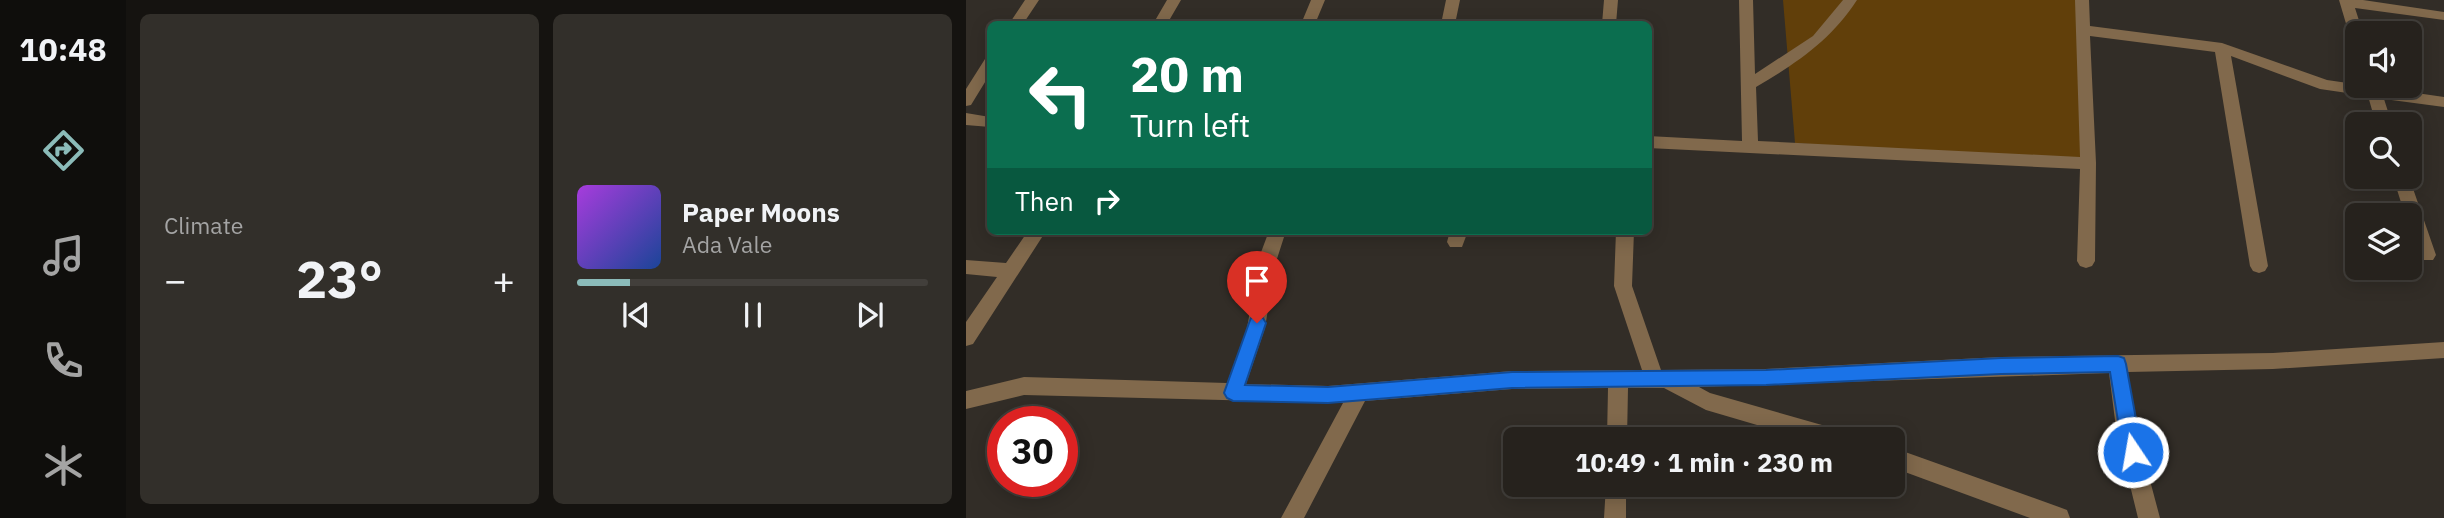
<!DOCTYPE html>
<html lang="en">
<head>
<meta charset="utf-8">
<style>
  :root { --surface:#26221d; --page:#322f2a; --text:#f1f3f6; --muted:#a4a4a4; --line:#423f3b; --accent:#8bbbb9 }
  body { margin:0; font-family:"IBM Plex Sans",sans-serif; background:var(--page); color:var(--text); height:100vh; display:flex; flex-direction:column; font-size:26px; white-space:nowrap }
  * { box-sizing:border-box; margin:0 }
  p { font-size:23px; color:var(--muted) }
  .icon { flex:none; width:38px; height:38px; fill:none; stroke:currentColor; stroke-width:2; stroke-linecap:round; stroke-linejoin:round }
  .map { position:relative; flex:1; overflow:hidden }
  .side { display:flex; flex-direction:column; gap:14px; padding:14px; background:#151310; width:840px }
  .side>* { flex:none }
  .top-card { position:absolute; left:21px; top:21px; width:665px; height:214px; border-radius:10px; box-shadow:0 4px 18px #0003,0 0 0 2px var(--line); background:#0b6e4f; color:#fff; overflow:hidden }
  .tools { position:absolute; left:1379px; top:21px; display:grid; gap:14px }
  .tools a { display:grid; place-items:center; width:77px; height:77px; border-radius:10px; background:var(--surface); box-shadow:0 4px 18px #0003,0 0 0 2px var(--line); font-size:35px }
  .speed { position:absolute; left:21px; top:406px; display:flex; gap:14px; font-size:35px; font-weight:700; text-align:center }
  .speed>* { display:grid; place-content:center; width:91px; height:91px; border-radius:50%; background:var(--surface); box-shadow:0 4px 18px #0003,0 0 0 2px var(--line); line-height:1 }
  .speed .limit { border:10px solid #d22; background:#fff; color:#111 }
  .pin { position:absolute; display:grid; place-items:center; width:60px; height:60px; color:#fff; margin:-72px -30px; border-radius:50% 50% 50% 0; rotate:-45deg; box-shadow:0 0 7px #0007 }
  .pin .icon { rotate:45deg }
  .me { position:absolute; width:77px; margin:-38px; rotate:348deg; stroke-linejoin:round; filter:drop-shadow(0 0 5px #0008) }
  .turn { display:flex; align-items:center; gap:24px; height:147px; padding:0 28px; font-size:32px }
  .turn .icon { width:91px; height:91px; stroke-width:2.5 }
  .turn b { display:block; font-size:49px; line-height:60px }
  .then { display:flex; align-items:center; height:66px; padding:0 28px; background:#0003; gap:14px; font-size:26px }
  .big { font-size:52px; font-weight:700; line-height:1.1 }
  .side .widget { flex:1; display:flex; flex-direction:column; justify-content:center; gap:10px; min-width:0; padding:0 24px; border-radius:10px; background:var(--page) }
  .song { display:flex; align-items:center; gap:21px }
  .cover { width:84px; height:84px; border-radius:10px; background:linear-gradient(135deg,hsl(280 70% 55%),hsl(220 70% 35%)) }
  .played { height:7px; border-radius:4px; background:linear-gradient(90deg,var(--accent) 15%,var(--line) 15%) }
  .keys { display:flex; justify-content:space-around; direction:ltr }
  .heat { display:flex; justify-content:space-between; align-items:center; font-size:38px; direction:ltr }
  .side .tiles { flex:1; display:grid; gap:14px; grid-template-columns:repeat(2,1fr) }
  .trip { position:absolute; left:537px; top:427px; width:402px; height:70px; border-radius:10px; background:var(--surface); box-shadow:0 4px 18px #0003,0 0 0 2px var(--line); font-weight:700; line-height:70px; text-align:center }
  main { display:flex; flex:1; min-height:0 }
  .dock { display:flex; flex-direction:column; width:126px; justify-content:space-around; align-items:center; background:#0f0e0c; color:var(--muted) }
  .dock .icon { width:49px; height:49px }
  .dock .current { color:var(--accent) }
  .dock b { font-size:32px; color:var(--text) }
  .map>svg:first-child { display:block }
  .green { fill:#613f0a }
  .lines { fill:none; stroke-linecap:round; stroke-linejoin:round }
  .minor { fill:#81694c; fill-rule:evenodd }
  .route { fill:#1a73e8; stroke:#114b97; stroke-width:2 }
</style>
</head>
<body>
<main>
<nav class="dock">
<b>10:48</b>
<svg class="icon current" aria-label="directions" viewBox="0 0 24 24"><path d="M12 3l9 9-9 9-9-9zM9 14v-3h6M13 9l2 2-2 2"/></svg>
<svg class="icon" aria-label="music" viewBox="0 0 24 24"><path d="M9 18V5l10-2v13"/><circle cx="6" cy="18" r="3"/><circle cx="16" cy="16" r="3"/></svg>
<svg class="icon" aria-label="phone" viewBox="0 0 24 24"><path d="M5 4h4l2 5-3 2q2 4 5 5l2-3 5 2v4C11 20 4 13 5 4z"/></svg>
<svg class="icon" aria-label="climate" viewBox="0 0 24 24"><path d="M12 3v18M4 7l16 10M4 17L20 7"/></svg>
</nav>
<section class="side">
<div class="tiles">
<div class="widget"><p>Climate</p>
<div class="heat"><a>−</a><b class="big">23°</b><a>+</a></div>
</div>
<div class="widget">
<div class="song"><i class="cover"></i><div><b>Paper Moons</b><p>Ada Vale</p></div></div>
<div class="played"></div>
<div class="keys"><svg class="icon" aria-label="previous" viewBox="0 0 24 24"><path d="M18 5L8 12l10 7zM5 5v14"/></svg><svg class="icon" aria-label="pause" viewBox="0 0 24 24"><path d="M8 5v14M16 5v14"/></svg><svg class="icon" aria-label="next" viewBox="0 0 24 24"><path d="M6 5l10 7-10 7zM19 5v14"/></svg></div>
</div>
</div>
</section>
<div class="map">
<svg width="1478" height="518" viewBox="0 0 1478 518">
  <rect width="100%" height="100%" fill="#322d27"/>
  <path class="green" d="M817,0h299l6,163 -293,-20z"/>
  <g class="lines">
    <path class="minor" d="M59,0h14l-16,24h-14z
      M201,0h14l-14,24h-14z
      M345,0h14l-10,24h-14z
      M480,0h14l-5,24h-14z
      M638,0h14l-2,24h-14z
      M773,0h14l2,74 58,-38 30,-36h14c-26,40 -60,63 -101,87l2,54 322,16 -5,-157h14l1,26 132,17 105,37 117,17v10l-60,-8 8,25h-16l-8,-28 -48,-7 -89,-33 37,210 -3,5 -6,2 -6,-2 -3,-5 -35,-214 -125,-16 6,127 -1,98 -3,5 -6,2 -6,-2 -3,-5 3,-92 -432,-21v-12l94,5z
      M1373,0h24l81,12v8l-89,-12 8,25h-6v9l-7,-5z
      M24,58v16l-19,31 -5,1v-17l19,-30z
      M0,113l24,4v10l-24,-2z
      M1427,177h16l27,78 -3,5h-12c-7,-14 -11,-29 -11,-45h-5z
      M62,231h18l-73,113 -7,2v-24l31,-45 -31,-3v-14l40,3z
      M303,231h14l2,3 -10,31 -10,63 -19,56 82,2 184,-15 130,-1 -28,-84 2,-55h18l-2,55 29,84 104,-1 236,-12 272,-4 171,-11v16l-171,11 -145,3 8,56 24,90h-22l-22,-90 -7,-55 -410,14 11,6 126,36 7,3 3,7h-41l-99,-29 -42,-22h-36l-1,51h-20l1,-51 -96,1 -147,12 -61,117h-23l62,-115 -319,-8 -58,14v-18l58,-14 203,6 20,-55 13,-73z
      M484,231h18l-6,16h-12l-3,-5z
      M928,448l165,59 8,3 3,8h-40l-136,-50z
      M640,485h20v33h-22z"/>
  </g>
  <path class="route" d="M291,316l6,2 3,5 -21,62 83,2 184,-15 254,-2 235,-12 117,-2 6,2 2,6 16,88 -3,7 -6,2 -7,-2 -3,-7 -13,-80 -109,2 -235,11 -254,3 -184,15 -95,-2 -6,-3 -3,-5 25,-70 2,-5z"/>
</svg>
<div class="tools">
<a><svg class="icon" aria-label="sound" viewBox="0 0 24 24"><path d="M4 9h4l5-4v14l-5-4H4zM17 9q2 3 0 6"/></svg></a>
<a><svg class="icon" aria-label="search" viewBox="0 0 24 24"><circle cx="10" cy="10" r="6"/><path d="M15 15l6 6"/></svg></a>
<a><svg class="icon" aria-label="layers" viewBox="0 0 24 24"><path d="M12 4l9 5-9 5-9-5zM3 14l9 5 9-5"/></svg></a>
</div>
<div class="speed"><div class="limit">30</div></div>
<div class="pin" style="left:291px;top:323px;background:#d93025"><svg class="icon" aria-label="arrive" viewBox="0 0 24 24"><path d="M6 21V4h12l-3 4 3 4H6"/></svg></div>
<svg class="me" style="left:1167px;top:452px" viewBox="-20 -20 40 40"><circle r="17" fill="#1a73e8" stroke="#fff" stroke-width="3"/><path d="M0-11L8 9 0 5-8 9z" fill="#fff"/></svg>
<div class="trip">10:49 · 1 min · 230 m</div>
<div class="top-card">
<div class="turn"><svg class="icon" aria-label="left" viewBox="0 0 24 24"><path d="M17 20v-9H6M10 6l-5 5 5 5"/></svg><div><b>20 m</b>Turn left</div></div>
<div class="then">Then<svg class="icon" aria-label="right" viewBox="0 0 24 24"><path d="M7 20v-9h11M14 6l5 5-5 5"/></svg></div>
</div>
</div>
</main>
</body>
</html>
